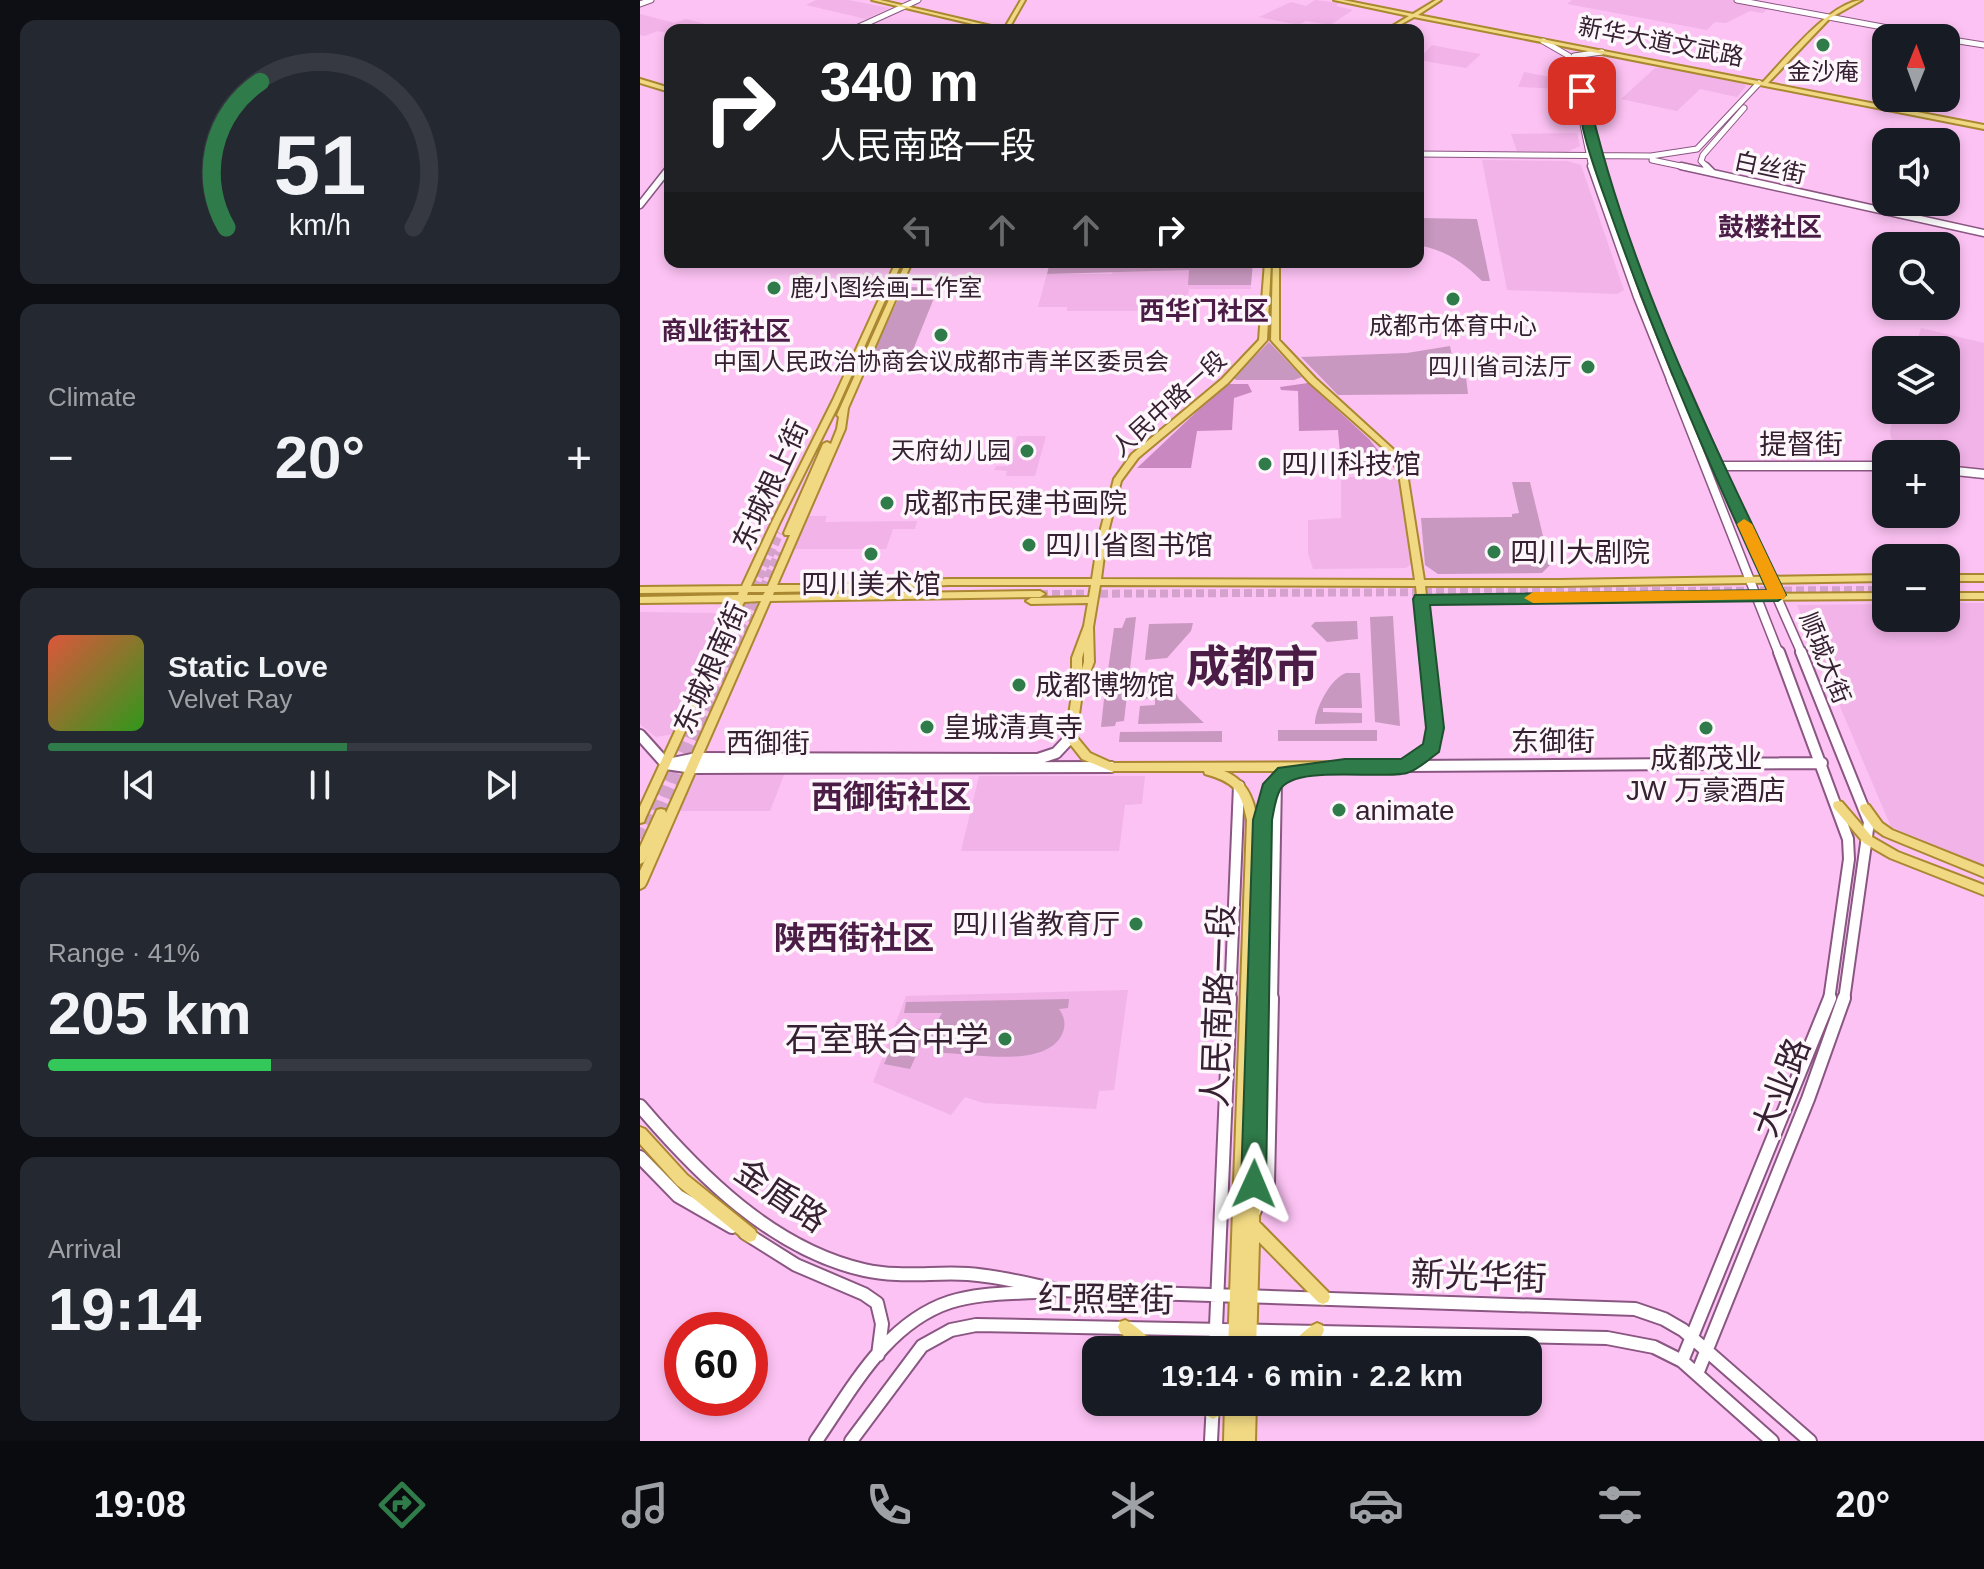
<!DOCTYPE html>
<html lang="en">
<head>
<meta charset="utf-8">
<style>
  :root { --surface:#171b24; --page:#242831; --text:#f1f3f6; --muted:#9ea1a6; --line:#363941; --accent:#2f7b49 }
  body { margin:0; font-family:Helvetica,"Noto Sans SC",sans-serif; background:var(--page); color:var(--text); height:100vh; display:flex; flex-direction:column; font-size:30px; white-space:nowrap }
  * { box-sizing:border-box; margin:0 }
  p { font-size:26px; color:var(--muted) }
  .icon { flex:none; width:44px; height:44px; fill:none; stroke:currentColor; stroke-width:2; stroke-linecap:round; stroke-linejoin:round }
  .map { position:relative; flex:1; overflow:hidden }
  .details { display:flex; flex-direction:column; gap:20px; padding:20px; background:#0d0f14; width:640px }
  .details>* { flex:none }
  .guide { position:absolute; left:24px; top:24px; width:760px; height:244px; border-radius:16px; box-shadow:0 4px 12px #0003; background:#202124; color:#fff; overflow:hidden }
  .needle { width:52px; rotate:1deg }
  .fabs { position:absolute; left:1232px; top:24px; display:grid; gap:16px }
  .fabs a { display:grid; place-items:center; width:88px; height:88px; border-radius:16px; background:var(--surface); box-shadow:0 4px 12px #0003; font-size:40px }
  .speed { position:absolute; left:24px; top:1312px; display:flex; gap:16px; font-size:40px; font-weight:700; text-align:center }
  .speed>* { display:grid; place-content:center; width:104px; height:104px; border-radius:50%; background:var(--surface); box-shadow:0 4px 12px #0003; line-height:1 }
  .speed .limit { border:12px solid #d22; background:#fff; color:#111 }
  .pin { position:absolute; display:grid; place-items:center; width:68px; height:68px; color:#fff; margin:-34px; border-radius:16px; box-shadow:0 4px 12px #0006 }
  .me { position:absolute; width:88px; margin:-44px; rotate:1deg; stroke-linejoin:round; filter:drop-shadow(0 0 6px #0008) }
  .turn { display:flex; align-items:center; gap:28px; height:168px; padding:0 24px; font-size:36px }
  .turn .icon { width:104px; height:104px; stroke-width:2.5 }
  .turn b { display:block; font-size:56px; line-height:68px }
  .lanes { display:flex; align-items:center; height:76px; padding:0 24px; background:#0003; justify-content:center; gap:40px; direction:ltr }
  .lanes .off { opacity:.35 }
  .big { font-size:60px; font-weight:700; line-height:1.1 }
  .details .widget { flex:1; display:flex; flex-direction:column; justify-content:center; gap:12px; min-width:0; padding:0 28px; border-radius:16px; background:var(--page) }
  .details .dial { align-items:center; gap:0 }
  .dial svg { height:208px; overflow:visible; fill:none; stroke:var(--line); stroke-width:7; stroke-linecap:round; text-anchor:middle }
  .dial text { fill:var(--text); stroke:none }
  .song { display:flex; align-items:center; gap:24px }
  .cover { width:96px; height:96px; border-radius:12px; background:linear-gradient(135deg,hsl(10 70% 55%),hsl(110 70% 35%)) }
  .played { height:8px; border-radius:4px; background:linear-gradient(90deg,var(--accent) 55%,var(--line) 55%) }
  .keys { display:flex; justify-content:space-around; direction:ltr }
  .heat { display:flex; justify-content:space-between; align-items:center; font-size:44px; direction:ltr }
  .charge { height:12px; border-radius:6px; background:linear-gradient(90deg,#34c759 41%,var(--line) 0) }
  .trip { position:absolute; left:442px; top:1336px; width:460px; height:80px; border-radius:16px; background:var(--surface); box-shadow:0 4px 12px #0003; font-weight:700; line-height:80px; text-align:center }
  .tabs { display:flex; height:128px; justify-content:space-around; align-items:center; background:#090b0e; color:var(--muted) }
  .tabs .icon { width:56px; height:56px }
  .tabs .current { color:var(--accent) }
  .tabs b { font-size:36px; color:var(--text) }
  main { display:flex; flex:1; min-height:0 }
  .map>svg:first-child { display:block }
  .built { fill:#f2b3e8 }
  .green { fill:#c898c0 }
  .forest { fill:#c988bf }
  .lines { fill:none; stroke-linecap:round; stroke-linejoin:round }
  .primary-tunnel-far1 { stroke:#d4a2cd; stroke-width:8; stroke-dasharray:8 4; stroke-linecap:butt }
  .primary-tunnel { stroke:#d4a2cd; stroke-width:11; stroke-dasharray:11 5; stroke-linecap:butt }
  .secondary-far4-casing { stroke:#8a5682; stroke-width:7 }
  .secondary-far3-casing { stroke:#8a5682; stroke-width:9 }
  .secondary-far2-casing { stroke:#8a5682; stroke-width:11 }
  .secondary-far1-casing { stroke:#8a5682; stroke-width:14 }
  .secondary-casing { stroke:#8a5682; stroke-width:16 }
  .primary-casing { stroke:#aa8831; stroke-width:4 }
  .secondary-far4 { stroke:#fff; stroke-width:5 }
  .secondary-far3 { stroke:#fff; stroke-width:6 }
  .secondary-far2 { stroke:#fff; stroke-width:8 }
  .secondary-far1 { stroke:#fff; stroke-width:10 }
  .secondary { stroke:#fff; stroke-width:12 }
  .primary { fill:#f1d983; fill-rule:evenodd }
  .route { fill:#2f7b49; stroke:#1f502f; stroke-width:2 }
  .slow { fill:#f59e0b }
  .poi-dot { fill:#2f7b49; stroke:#fdf7fb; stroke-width:3 }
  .labels { text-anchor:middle; stroke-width:7; stroke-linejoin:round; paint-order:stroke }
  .far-street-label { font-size:24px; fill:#362133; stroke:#fdf7fb }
  .far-poi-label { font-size:24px; fill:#362133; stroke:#fdf7fb }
  .far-quarter-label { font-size:26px; font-weight:bold; fill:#4b1d46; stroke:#fdf7fb }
  .street-label { font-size:28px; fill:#362133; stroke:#fdf7fb }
  .poi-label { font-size:28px; fill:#362133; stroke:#fdf7fb; text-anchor:start }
  .quarter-label { font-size:32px; font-weight:bold; fill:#4b1d46; stroke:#fdf7fb }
  .near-street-label { font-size:34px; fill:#362133; stroke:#fdf7fb }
  .near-poi-label { font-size:34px; fill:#362133; stroke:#fdf7fb; text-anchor:end }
  .town-label { font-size:44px; font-weight:bold; fill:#4b1d46; stroke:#fdf7fb }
</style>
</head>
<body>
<main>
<section class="details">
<div class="widget dial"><svg viewBox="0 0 100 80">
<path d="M14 69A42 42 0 1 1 86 69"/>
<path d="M14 69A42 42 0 0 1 27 13" stroke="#2f7b49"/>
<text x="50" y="56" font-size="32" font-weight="700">51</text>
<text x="50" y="72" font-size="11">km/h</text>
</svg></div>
<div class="widget"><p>Climate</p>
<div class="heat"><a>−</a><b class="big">20°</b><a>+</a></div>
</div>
<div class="widget">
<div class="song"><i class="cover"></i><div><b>Static Love</b><p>Velvet Ray</p></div></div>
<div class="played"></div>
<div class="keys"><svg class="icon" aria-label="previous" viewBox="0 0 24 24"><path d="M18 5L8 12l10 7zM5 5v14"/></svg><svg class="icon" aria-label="pause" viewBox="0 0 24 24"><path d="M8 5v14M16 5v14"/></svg><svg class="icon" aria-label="next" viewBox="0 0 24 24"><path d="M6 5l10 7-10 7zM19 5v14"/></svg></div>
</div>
<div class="widget"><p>Range · 41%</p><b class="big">205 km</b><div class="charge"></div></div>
<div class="widget"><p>Arrival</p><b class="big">19:14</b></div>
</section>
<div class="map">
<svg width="1344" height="1441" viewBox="0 0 1344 1441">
  <rect width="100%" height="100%" fill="#fcc2f3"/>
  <path class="built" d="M176,0h32l42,8 -24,11 -60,-14z
    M675,0l24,3 -3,3 17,4 -23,15 -24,-4 -8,4 -39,-8 32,-15 15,4z
    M932,0h158l39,7 -6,6 -13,-2 -24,12 -11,-1 -8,8 -140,-26z
    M0,14l35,9 11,-4 43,11h-59v4l-12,-3 -14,5 -4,-1z
    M792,45l25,5 24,4 -15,14 -48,-8z
    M1027,67l72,14 7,5 -9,11 -37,-8 -23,22 -56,-12 34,-31z
    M884,72l26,5 4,-5h11l3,15 -5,2 -45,-2z
    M937,133l3,13 -13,6 -50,-1 -6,-17z
    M842,160l85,1 14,4 43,125 -7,4 -110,-4z
    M473,270h77l-1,15h62v4h-62l-3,22h-119v-4h-29l9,-33h65z
    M1281,328l63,15v127l-38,-6v-10h-50l-6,-21 4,-23h52v-60h-32z
    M377,436h29l-11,40h-29l1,-5 -13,-1 2,-4h12z
    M757,476l10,45 4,43 -5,4 -93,1 -5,-16v-33l33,-2v-41z
    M168,516h19l-2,6 92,-1 -2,8h-22l-7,20h-92z
    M1306,603h38v262l-93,-38 -94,-222 89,-1v14h60z
    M0,612l74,1 14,9 -54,112 -18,3 -16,-13z
    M55,775h89l-14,36h-91z
    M339,776h166l-3,28 -17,1 -6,46h-158z
    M488,990l-14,100 -15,1 -3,18 -113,-6 -18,-6 -14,18 -78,-33 33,-86z"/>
  <path class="green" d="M778,218l59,1 13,62h-8c-19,-19 -37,-31 -64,-36z
    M410,262h203l-2,23h-63l1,-15 -142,4z
    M268,287l30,1 -33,82h-40l37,-79z
    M629,342l33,35 -8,3h-58l-3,-2z
    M810,346l5,25 11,6 2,17 -130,1 -37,-38 106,-4z
    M872,482h18l20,83 -8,8 -104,1 -13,-9 -4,-47 91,-1v-3l7,-1z
    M753,616v1l7,109 -25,-4 -5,-105z
    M496,617l-12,104 -8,1 -1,4 -14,1 3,-28 13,-1 2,-21h-12l7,-49h8l4,-10z
    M717,621l1,18 -31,3 -16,-16 4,-4z
    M553,623l-2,8 -24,27 -22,2 4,-36z
    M706,673h14l2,35h-39v4l39,1v10l-47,1c0,-16 16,-46 31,-51z
    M504,675l24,3 11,21 25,24 -66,1 2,-18 15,-1v-6l-14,-1z
    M638,730h99v11h-99z
    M582,731v11h-103l1,-10z
    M429,999l-1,9 -9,1c5,7 7,14 4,23 -14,37 -87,22 -119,21l-9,-8 -4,-12 11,-20h-38l2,-11z
    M262,1025l25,6 -17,38 -26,-5z"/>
  <path class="forest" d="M668,383l61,56 21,26h-49l-3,-35 -39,1 -1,-40 -17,-1 -1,-3z
    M586,384h22l4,8 -18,6 -2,32 -35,1 -6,37h-54z"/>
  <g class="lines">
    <path class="primary-tunnel-far1" d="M400,594l836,-4
      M85,654l55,-121
      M93,654l46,-102"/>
    <path class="primary-tunnel" d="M21,813l73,-161
      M0,839l86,-187"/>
    <g class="secondary-far4-casing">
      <path id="secondary-far4" d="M1097,0l205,38
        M0,4l11,-4
        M212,30l66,-30
        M1306,39l38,6
        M903,41l26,15 23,112
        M778,154l233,2 46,-7 62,-66
        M1012,160l38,8
        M960,168l-26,-112 28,-4
        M1068,168l-7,-7 2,-6 41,-47"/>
    </g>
    <g class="secondary-far3-casing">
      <path id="secondary-far3" d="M951,166l46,131 34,85
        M959,166l49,135 34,81
        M1041,166l303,67
        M1066,166l6,6
        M0,205l30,-38"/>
    </g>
    <g class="secondary-far2-casing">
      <path id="secondary-far2" d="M1031,380l108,274
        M1041,380l121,274
        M1077,466h169
        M1306,470l38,4"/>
    </g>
    <g class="secondary-far1-casing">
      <path id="secondary-far1" d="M1139,652l69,187 1,20 -20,141
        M1161,652l68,170 -25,178
        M0,735l26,29
        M33,763l24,-5 341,1 18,-6 15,-16
        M26,764l27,4 418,-1
        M765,766l417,-3
        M590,1000l9,-214
        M632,1000l4,-219"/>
    </g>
    <g class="secondary-casing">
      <path id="secondary" d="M0,1106c59,69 132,143 224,164 34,8 69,2 104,4 30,2 60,10 90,16l577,19 29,10 19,11 127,111
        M0,1157l38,39 54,31
        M614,1212l14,-29 4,-185
        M105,1233l51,32 68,29 13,9 5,21 -4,31
        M575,1350l15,-352
        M1042,1361l148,-363
        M1057,1374l111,-275 36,-101
        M176,1441c36,-52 70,-118 134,-139 31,-10 66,-8 98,-11
        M211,1441l71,-95 29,-16 25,-5 631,13 47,9 28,14 90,80
        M571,1441l2,-39"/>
    </g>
    <g class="primary-casing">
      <path id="primary" d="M232,0h8l124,29 17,-29h4l-17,30h-10z
        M694,0h9l70,14 23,-14h5l-23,15 345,67c22,-23 67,-80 99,-82l-32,18 -62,65 216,42v4l-570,-112 -23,13h-5l23,-14z
        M0,79l30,9v4l-30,-9z
        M256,262h6l-64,144 -58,116 -29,64h17l22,-51h-5l-1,-2 39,-89 4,-2 4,2 6,-15 2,-12 -2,-2 69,-153h6l-64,146 -3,21 -68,156h48l123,-6h144l6,-39 16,-61 18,-25 90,-75 37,-39 6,-78h6l-4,78 -39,43 -90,75 -17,23 -15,59 -5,39 314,1 -16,-107 -12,-22 -78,-69 -38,-42 2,-78h6v78l36,38 79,72 13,23 17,107h134l328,-5v6l-328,5h-133l1,10 460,-3v6l-460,3 14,126 -4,22 -31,20h-105l-1,4c-24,8 -27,23 -32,46l-8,402 69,70 2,5 -2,5 -5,2 -5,-2 -59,-60 -3,108h-28l19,-530c-6,-30 -13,-38 -42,-46l-1,-3h-93l-29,-12 -15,-19 -1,-3 6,-43v-36l12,-32 4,-23 -57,1 -5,-3 5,-3 58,-1 2,-12h-143l-118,6 -56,1 -1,3 267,-4 5,3 -5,3 -270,4 -124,283 -2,3 -4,2v-18l8,-17 -4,8 -4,2v-17l17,-37 4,-1 4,1 1,3 95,-212 -17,1 -99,217 -1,3 -4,1v-16l95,-205 -95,1v-6l98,-2 1,-3 -99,1v-6l102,-1 30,-64 61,-122zM460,585l316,1 14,142 -3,17 -24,17 -291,1 -22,-10 -14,-17 6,-43 12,-31 -1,-35zM108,592h17l-2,3h-16zM444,651v11l-2,7v-11zM584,771h60c-18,10 -23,28 -27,47 -4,-22 -12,-39 -33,-47z
        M1306,575h38v6h-38z
        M1306,593h38v6h-38z
        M1198,801l4,1 30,35 26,15 86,33v10l-94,-37 -26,-15 -30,-35 -1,-3 1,-3z
        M1225,804l4,1 13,18 10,7 92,37v10l-100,-41 -10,-7 -13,-18 -1,-3 1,-3z
        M0,1127l5,2 42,46 68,55 2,5 -2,5 -5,2 -5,-2 -68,-55 -37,-41z
        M485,1320c11,5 26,19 31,30h-18l-18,-18 -2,-5 2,-5z
        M677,1323l5,2 2,5 -2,5 -15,15h-17c4,-10 17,-23 27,-27z
        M555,1402h19l7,9 -3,5 -5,3c-8,-4 -14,-9 -18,-17z
        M585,1402h31l-1,39h-31z"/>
    </g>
    <use href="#secondary-far4" class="secondary-far4"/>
    <use href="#secondary-far3" class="secondary-far3"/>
    <use href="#secondary-far2" class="secondary-far2"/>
    <use href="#secondary-far1" class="secondary-far1"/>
    <use href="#secondary" class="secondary"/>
    <use href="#primary" class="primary"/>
  </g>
  <path class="route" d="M939,89l8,2c39,176 122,343 199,504l-8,6 -348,4 14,123 -5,24c-10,7 -21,18 -32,21 -26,7 -113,-9 -127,17 -5,9 -6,21 -8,30l-6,364 -4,9 -8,3 -9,-3 -4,-9 12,-364 10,-36 15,-16 67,-9h56l22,-15 3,-16 -13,-129 2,-4 352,-5c-58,-124 -111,-249 -157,-378 -11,-31 -35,-92 -31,-123z"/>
  <path class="slow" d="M1104,519l8,5 34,71 -2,4 -251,4 -9,-5 9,-6 234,-2 -30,-66z"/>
  <g class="poi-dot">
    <circle cx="1183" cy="45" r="8"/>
    <circle cx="134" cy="288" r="8"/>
    <circle cx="813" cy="299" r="8"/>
    <circle cx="301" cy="335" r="8"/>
    <circle cx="948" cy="367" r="8"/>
    <circle cx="387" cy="451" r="8"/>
    <circle cx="625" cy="464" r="8"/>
    <circle cx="247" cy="503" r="8"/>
    <circle cx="389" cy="545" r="8"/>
    <circle cx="854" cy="552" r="8"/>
    <circle cx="231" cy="554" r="8"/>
    <circle cx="379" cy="685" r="8"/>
    <circle cx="287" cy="727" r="8"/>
    <circle cx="1066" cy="728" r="8"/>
    <circle cx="699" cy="810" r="8"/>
    <circle cx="496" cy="924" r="8"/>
    <circle cx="365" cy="1039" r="8"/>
  </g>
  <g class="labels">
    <g class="far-street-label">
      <text transform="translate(1021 42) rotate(11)" y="8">新华大道文武路</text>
      <text transform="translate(1130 168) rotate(12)" y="8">白丝街</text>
      <text transform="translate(529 404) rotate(-42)" y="8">人民中路一段</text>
      <text transform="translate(1185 658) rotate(68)" y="8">顺城大街</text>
    </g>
    <g class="far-poi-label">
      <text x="1183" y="80">金沙庵</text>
      <text x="150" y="296" text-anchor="start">鹿小图绘画工作室</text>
      <text x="813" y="334">成都市体育中心</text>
      <text x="301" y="370">中国人民政治协商会议成都市青羊区委员会</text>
      <text x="932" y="375" text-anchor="end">四川省司法厅</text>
      <text x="371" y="459" text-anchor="end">天府幼儿园</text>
    </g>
    <g class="far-quarter-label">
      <text x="1130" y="236">鼓楼社区</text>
      <text x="564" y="320">西华门社区</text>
      <text x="86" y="340">商业街社区</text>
    </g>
    <g class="street-label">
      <text x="1161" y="454">提督街</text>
      <text transform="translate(130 485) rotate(-65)" y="10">东城根上街</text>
      <text transform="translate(70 668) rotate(-66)" y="10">东城根南街</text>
      <text x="913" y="751">东御街</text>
      <text x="128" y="753">西御街</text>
    </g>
    <g class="poi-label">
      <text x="641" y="474">四川科技馆</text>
      <text x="263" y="513">成都市民建书画院</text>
      <text x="405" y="555">四川省图书馆</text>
      <text x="870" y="562">四川大剧院</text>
      <text x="231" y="594" text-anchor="middle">四川美术馆</text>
      <text x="395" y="695">成都博物馆</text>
      <text x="303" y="737">皇城清真寺</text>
      <text x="1066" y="768" text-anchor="middle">成都茂业<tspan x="1066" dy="32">JW 万豪酒店</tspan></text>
      <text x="715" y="820">animate</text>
      <text x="480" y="934" text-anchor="end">四川省教育厅</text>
    </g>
    <g class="quarter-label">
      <text x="251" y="808">西御街社区</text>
      <text x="214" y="949">陕西街社区</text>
    </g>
    <g class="near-street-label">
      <text transform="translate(578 1006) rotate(-88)" y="12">人民南路一段</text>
      <text transform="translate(1141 1087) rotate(-69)" y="12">大业路</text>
      <text transform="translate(141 1195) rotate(34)" y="12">金盾路</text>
      <text transform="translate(839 1276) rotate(2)" y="12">新光华街</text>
      <text transform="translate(466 1299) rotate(1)" y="12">红照壁街</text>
    </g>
    <g class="near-poi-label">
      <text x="349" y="1051">石室联合中学</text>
    </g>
    <g class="town-label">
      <text x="612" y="682">成都市</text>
    </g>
  </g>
</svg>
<div class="fabs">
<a><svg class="needle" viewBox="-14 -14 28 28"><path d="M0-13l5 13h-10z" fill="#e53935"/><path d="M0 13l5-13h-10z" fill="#9ea1a6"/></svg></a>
<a><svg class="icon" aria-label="sound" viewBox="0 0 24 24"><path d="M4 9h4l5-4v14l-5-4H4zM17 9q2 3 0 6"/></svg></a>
<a><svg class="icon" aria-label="search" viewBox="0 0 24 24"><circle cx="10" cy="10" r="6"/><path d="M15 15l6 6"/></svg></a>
<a><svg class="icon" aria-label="layers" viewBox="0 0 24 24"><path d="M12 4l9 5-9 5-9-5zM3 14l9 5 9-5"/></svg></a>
<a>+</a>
<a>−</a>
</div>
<div class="speed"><div class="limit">60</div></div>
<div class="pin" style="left:942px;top:91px;background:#d93025"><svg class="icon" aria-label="arrive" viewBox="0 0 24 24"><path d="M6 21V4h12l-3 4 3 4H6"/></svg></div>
<svg class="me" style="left:614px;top:1184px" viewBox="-20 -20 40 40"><path d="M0-17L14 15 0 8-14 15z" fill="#2f7b49" stroke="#fff" stroke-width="4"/></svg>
<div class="trip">19:14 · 6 min · 2.2 km</div>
<div class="guide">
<div class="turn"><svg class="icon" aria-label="right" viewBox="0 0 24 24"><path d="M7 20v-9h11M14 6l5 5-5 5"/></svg><div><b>340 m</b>人民南路一段</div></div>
<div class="lanes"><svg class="icon off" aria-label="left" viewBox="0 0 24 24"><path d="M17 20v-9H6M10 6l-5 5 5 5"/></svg><svg class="icon off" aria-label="ahead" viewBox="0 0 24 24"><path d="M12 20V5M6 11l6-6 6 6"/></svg><svg class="icon off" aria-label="ahead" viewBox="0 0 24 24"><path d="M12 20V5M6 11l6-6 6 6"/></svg><svg class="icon" aria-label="right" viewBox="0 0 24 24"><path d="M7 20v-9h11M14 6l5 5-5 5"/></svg></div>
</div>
</div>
</main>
<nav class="tabs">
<b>19:08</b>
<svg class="icon current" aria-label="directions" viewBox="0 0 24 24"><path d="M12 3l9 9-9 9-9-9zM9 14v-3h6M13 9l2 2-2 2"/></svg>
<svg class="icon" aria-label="music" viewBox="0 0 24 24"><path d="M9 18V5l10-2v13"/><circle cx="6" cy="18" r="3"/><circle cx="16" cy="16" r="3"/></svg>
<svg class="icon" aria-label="phone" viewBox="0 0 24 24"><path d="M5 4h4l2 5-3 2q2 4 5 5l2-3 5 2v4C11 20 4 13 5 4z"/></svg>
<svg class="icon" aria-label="climate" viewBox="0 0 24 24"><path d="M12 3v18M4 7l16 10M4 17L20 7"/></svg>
<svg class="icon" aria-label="car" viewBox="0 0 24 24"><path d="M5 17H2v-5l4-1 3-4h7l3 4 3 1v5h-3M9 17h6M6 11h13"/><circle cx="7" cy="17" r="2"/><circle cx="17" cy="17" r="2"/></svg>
<svg class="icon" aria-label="filters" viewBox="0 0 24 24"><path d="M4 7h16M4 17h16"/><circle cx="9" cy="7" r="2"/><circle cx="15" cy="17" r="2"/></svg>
<b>20°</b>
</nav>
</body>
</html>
